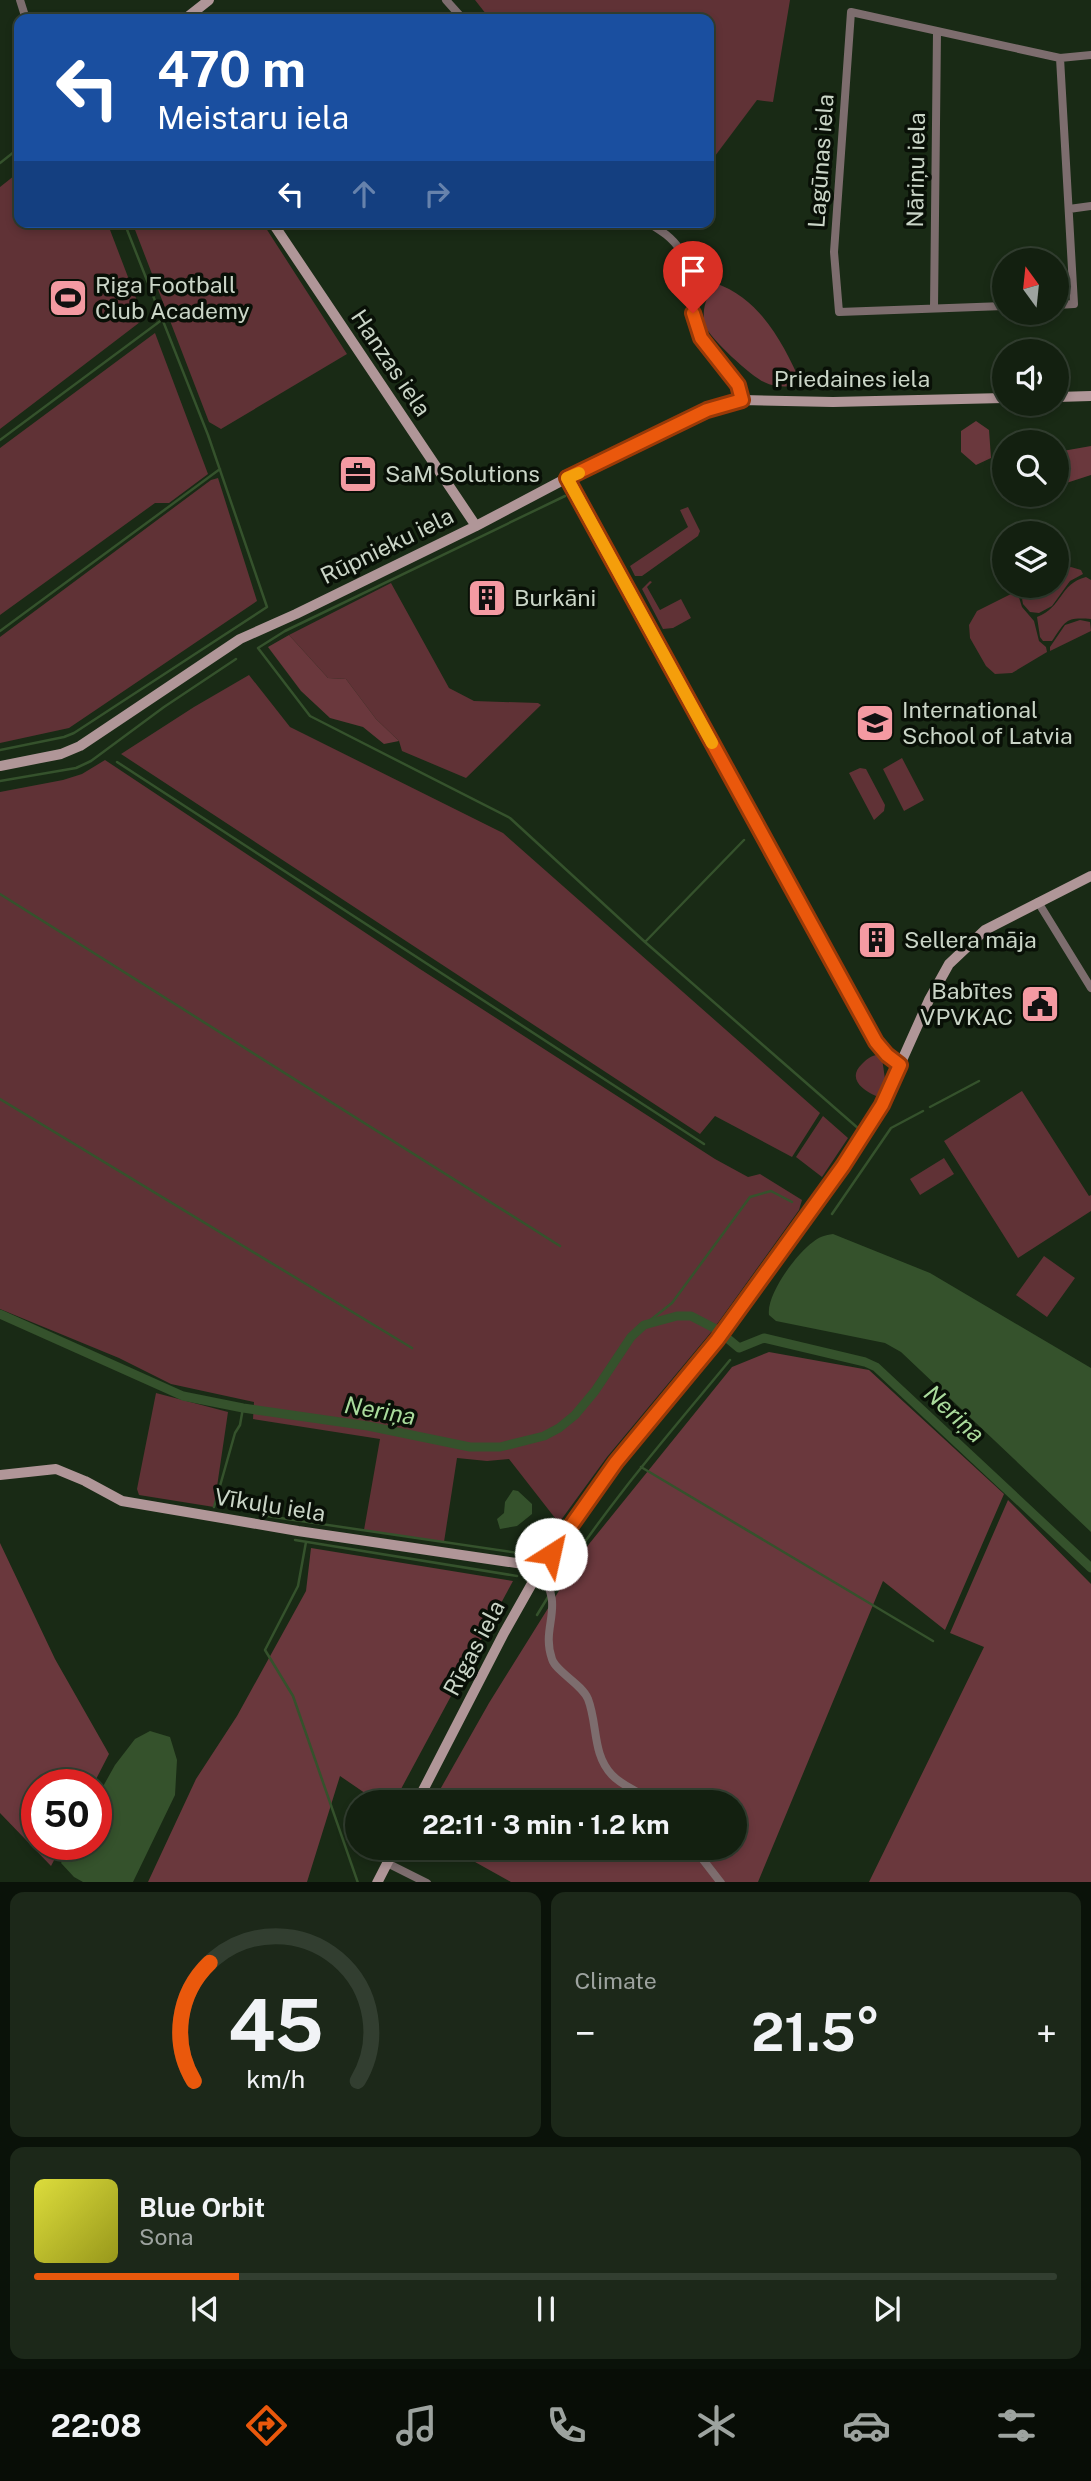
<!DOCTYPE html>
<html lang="en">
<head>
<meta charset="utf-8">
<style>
  :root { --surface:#132010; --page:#1c2819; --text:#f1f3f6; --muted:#9da39f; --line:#323e30; --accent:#ea580c }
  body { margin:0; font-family:"Public Sans",sans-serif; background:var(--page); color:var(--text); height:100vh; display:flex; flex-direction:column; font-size:26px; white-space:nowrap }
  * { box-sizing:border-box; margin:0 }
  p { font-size:23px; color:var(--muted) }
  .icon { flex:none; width:38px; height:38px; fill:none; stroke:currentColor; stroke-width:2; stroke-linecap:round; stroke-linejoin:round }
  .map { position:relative; height:1882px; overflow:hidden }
  .drawer { display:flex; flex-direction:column; gap:10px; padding:10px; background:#0a1209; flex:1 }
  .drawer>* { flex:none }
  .guide { position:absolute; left:14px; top:14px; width:700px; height:214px; border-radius:14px; box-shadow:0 4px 10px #0003,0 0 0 2px var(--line); background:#1a4fa0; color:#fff; overflow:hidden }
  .needle { width:46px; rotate:345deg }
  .fabs { position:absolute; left:992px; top:248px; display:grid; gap:14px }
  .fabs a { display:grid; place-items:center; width:77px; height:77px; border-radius:50%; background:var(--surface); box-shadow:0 4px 10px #0003,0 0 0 2px var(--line); font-size:35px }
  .speed { position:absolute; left:21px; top:1769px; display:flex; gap:14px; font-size:35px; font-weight:700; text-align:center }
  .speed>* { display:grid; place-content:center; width:91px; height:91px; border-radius:50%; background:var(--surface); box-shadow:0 4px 10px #0003,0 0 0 2px var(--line); line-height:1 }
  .speed .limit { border:10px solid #d22; background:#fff; color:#111 }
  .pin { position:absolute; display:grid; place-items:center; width:60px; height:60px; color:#fff; margin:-72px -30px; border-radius:50% 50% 50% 0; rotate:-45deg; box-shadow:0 0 7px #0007 }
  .pin .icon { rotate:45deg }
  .me { position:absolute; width:77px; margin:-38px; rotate:35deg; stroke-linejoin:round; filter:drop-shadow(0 0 5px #0008) }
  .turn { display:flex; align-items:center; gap:24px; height:147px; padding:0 28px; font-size:32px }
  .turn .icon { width:91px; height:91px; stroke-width:2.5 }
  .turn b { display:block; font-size:49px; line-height:60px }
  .lanes { display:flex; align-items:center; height:66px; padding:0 28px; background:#0003; justify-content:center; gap:35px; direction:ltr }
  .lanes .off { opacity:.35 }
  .big { font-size:52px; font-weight:700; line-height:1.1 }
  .drawer .card { flex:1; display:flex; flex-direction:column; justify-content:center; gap:10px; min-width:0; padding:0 24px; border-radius:14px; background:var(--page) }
  .drawer .dial { align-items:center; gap:0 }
  .dial svg { height:182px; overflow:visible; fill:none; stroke:var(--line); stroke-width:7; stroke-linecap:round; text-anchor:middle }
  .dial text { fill:var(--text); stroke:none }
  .song { display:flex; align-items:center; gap:21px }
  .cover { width:84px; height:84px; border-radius:10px; background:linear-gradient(135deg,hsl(60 70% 55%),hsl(60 70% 35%)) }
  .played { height:7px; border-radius:4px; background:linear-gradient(90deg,var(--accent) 20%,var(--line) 20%) }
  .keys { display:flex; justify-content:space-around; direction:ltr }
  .heat { display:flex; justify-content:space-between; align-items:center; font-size:38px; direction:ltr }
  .drawer .tiles { flex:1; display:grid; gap:10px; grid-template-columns:1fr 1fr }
  .card:last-child { grid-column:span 2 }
  .trip { position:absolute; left:345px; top:1790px; width:402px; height:70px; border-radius:35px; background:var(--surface); box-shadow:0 4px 10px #0003,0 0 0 2px var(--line); font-weight:700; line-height:70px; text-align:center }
  .tabs { display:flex; height:112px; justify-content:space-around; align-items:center; background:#080d06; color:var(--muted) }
  .tabs .icon { width:49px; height:49px }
  .tabs .on { color:var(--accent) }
  .tabs b { font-size:32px; color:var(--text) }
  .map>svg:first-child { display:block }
  .green { fill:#603236 }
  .forest { fill:#6a383d }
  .water { fill:#35522c }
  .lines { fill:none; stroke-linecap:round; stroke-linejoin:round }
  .stream { stroke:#35522c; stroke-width:2.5 }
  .canal { stroke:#35522c; stroke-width:9 }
  .street { stroke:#7d6d6e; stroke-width:8 }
  .secondary { stroke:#b09698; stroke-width:10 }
  .route-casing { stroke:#983908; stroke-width:18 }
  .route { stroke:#ea580c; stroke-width:12 }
  .slow { stroke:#f59e0b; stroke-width:12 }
  .labels { text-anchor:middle; stroke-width:7; stroke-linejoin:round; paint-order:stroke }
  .street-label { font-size:23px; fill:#cad5c7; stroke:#091007 }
  .poi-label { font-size:23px; fill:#cad5c7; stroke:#091007; text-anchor:start }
  .water-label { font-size:24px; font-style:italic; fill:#aadb9c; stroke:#091007 }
</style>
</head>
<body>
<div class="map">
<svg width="1091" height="1883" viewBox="0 0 1091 1883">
  <rect width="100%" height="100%" fill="#192a15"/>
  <path class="green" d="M475,0h315l-17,102 -16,-2 -48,64v-145h-219z
    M19,172v50h88l37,97 -144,110v-242z
    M132,222h130l85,132 -126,75 -12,-7z
    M155,333l53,141 -39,29h-14l-155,112v-167z
    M218,478l39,123 -188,127 -69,15v-106l211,-157z
    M688,507l12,24 -2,5 -56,40h-7l-5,-10 58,-39 -8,-17z
    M1071,567l10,3 2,4 -13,7 -18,25 -13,7 -9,-1 -7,-8 -2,-11 2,-6 34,-1v-17z
    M1086,577l5,3v39c-26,-2 -25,2 -39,22h-9l-3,-4 -3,-20c26,-10 22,-33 49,-40z
    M650,581l2,1 -5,5 13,23 21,-11 10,19 -18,10 -10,1 -21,-40z
    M391,583l58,105 25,13 64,2 3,2 -75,73 -64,-27 -3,-10 -23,-22 -30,-40 -18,-1 -39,-43z
    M1017,591l5,16 12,14 5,20 7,6 1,5 -35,21 -17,1 -9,-8 -16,-28 -1,-13 8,-14z
    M1080,620l10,2 1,9 -41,20v-4l15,-22z
    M249,675l41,52 213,106 317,280 -28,44 -77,-41 -15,18 -579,-380 73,-47z
    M902,758l22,42 -20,11 -21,-42z
    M105,760l315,209 295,190 33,18 12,-3 42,26 -3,10 -87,121 -105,126 -46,63 -6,-2 -46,-59 -22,2 -30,-3 -13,84 -80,-12 16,-91 -127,-20 1,-17 -83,-18 -52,-26 -119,-49v-517l63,-12 19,-6z
    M860,768l6,1 19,36 -1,6 -10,9 -25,-47z
    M876,1055l6,3 3,21 -6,16 -3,1c-14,-6 -29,-18 -14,-32 5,-5 7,-7 14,-9z
    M1022,1091l67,105 2,-1v16l-73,47 -74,-117z
    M823,1116l25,22 -26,39 -26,-20z
    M944,1158l10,16 -34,21 -10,-16z
    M1044,1256l31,22 -28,39 -31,-22z
    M156,1393l72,19 -14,95 -75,-12 -2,-6z"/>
  <path class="forest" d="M715,283c46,16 68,60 87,102 -14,2 -26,3 -38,-3 -12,-5 -56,-45 -59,-57 -4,-17 2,-28 10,-42z
    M976,421l13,9 2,28 -15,7 -15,-13v-21z
    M1091,446v29l-34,11v-34z
    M289,635l39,43 18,1 30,40 23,22 -15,3 -21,-17 -33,-9 -29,-27 -33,-44z
    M769,1352l100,18 135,124 -59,136 -62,-49 -125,301h-247l-61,-34h285v-46h-302l56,-99 96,-154 147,-182z
    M1008,1500l83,84v298h-222l115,-235 -34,-14z
    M0,1543l55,116 54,95 -16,31h-56v59l25,1 -11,21 -51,-53z
    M311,1548l202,33 -119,221h-16l-38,-26 -33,106h-159l48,-103 41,-63 69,-125z"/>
  <path class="water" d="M833,1234l97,39 161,95v164l-190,-180 -16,-9 -109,-22 -7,-6c-3,-20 27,-61 44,-73 6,-5 12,-7 20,-8z
    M513,1490l5,1 14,13v10l-15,12 -17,3 -3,-10 7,-6 1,-11z
    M150,1731l20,6 7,23 -2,35 -42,87h-50l-9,-5 -13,-14 10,-18 25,-1v-45l19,-34 20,-26z"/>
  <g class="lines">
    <path class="stream" d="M0,163l19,-15
      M0,440l163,-121
      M565,496l-280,135 -27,17 52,68 200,102 135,124 214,187
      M0,631l220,-162
      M0,750l64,-13 10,-4 193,-126 -59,-172 -84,-213
      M117,762l587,382
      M0,781l76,-13 15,-7 73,-54 72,-48
      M0,894l560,352
      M645,942l99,-102
      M0,1099l412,249
      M930,1107l49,-26
      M832,1214l59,-86 32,-17
      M644,1325l28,-22 78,-106 21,-6 21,11
      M641,1467l292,174
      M214,1507l21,-74 5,-8 3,-17
      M260,1515l265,39
      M295,1540l222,36
      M306,1542l-8,44 -33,64 28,46 65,187
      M558,1582c50,-79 113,-150 172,-222
      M537,1615l11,-18"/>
    <path class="canal" d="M0,1314l183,82 60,12 125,18 102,21h30l44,-11 15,-8 16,-13 20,-24 36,-54 13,-12 33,-9h14l25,13
      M727,1338l12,10 25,-10 101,24 11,5 215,201"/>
    <path class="street" d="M20,0l6,19
      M446,0l17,19
      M1069,209l22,-3
      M647,222c13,8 25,15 33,28 15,25 7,57 19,83 11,25 39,40 43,67
      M1057,305l17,-1 -14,-246
      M1004,306l-165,6 -5,-60 17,-240 209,46 31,-3
      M934,308l3,-276
      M1038,902l53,86
      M539,1571c28,36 1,54 13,88 4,13 30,25 36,40 10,26 4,55 24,76 11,12 28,16 40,27
      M694,1848l27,35
      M387,1863l40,20"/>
    <path class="secondary" d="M185,19l24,-19
      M272,222l204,304
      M1057,397l34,-1
      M567,478l308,564 12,13 13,10
      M0,766l61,-12 19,-8 160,-107 56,-25 180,-88 91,-48 140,-68 35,-10 91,2 171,-4
      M0,1475l56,-6 29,12 37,20 176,30 225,33 16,7
      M417,1802l87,-169 35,-62 77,-109 101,-122 141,-196 24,-39 47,-105 20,-36 36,-34 106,-54
      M377,1883l18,-35"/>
  </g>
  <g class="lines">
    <g class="route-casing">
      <path id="route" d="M551,1554l65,-92 101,-122 126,-174 39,-61 18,-40 -13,-10 -11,-13 -309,-564 140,-68 35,-10 -4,-15 -37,-47 -8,-25"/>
    </g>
    <use href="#route" class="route"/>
    <path class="slow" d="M579,473l-12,5 145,265"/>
  </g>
  <defs>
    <g id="stadium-square" transform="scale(2.0125)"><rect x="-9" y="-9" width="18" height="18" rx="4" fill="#f49aa2" stroke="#091007"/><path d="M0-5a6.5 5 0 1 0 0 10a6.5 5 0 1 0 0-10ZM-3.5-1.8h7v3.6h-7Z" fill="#111"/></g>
    <g id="office-square" transform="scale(2.0125)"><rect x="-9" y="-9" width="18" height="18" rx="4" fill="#f49aa2" stroke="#091007"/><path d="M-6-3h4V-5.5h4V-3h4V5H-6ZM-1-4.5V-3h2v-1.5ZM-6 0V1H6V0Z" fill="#111"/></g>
    <g id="building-square" transform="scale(2.0125)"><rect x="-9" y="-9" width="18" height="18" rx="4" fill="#f49aa2" stroke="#091007"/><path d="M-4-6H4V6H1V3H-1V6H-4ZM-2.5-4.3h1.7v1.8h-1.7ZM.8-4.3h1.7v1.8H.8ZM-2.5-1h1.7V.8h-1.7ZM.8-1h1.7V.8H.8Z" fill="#111"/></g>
    <g id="school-square" transform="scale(2.0125)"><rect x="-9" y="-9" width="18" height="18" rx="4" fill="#f49aa2" stroke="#091007"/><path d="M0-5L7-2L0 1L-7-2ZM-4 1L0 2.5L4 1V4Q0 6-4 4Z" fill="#111"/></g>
    <g id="civic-square" transform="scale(2.0125)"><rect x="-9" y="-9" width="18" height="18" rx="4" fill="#f49aa2" stroke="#091007"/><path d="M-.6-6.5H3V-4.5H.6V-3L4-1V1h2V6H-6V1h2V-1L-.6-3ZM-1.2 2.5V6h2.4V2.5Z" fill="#111"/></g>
  </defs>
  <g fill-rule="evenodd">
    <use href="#stadium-square" x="68" y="298"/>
    <use href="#office-square" x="358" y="474"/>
    <use href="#building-square" x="487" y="598"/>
    <use href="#school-square" x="875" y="723"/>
    <use href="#building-square" x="877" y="940"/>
    <use href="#civic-square" x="1040" y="1004"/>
  </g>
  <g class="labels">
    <g class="street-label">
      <text transform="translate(821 161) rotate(-86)" y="8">Lagūnas iela</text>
      <text transform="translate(916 170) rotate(-89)" y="8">Nāriņu iela</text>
      <text transform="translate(391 363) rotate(56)" y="8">Hanzas iela</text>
      <text x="852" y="387">Priedaines iela</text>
      <text transform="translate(387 546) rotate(-26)" y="8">Rūpnieku iela</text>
      <text transform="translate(270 1505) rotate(9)" y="8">Vīkuļu iela</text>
      <text transform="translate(474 1648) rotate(-62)" y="8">Rīgas iela</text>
    </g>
    <g class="poi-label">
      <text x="95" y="293">Riga Football<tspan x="95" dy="26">Club Academy</tspan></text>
      <text x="385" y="482">SaM Solutions</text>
      <text x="514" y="606">Burkāni</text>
      <text x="902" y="718">International<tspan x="902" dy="26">School of Latvia</tspan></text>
      <text x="904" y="948">Sellera māja</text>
      <text x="1013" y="999" text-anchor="end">Babītes<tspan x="1013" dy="26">VPVKAC</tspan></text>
    </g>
    <g class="water-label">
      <text transform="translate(380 1411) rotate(10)" y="8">Neriņa</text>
      <text transform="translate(954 1414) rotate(43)" y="8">Neriņa</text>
    </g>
  </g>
</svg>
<div class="fabs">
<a><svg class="needle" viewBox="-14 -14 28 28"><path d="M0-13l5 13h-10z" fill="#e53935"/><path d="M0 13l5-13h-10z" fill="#9da39f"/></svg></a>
<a><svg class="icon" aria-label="sound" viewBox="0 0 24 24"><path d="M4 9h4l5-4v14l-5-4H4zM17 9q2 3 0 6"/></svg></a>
<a><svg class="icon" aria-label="search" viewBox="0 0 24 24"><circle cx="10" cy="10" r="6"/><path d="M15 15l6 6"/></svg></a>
<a><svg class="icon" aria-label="layers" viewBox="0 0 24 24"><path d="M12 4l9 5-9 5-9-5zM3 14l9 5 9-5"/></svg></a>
</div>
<div class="speed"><div class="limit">50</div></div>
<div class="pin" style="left:693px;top:313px;background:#d93025"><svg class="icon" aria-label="arrive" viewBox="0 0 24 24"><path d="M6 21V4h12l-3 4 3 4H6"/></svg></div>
<svg class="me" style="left:551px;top:1554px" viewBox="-20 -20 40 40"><circle r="19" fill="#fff"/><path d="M0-13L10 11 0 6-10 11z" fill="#ea580c"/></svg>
<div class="trip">22:11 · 3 min · 1.2 km</div>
<div class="guide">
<div class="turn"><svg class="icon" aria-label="left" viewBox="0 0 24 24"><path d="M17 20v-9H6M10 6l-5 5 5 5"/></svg><div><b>470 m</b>Meistaru iela</div></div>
<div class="lanes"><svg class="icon" aria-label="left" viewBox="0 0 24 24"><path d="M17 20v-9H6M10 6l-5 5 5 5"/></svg><svg class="icon off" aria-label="ahead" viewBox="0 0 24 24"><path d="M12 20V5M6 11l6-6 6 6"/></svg><svg class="icon off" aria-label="right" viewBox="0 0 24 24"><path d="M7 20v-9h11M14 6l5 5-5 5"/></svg></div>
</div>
</div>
<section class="drawer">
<div class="tiles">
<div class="card dial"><svg viewBox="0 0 100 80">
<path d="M14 69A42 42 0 1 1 86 69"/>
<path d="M14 69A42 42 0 0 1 21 17" stroke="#ea580c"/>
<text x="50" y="56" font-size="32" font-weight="700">45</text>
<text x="50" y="72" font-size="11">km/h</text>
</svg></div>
<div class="card"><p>Climate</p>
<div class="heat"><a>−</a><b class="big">21.5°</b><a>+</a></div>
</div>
<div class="card">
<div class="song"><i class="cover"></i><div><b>Blue Orbit</b><p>Sona</p></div></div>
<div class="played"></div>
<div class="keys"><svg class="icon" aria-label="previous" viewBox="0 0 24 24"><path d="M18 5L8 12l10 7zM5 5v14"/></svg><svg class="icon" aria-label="pause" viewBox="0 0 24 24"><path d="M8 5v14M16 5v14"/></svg><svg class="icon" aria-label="next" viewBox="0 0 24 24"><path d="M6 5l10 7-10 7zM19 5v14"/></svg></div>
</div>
</div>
</section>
<nav class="tabs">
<b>22:08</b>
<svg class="icon on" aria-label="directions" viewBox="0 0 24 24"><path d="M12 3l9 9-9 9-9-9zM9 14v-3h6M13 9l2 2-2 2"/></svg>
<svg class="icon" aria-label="music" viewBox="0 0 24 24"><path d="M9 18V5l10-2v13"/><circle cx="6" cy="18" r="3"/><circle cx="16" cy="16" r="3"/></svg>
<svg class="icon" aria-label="phone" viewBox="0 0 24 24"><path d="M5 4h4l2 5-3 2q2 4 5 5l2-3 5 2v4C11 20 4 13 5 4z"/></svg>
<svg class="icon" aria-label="climate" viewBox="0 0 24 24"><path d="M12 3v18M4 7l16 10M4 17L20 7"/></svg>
<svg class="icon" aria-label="car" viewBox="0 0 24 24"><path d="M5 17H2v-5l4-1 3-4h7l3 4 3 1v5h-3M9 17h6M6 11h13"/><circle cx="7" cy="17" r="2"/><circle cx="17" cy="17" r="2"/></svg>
<svg class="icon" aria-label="filters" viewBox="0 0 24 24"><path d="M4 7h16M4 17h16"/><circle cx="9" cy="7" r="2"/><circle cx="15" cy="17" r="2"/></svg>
</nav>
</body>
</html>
